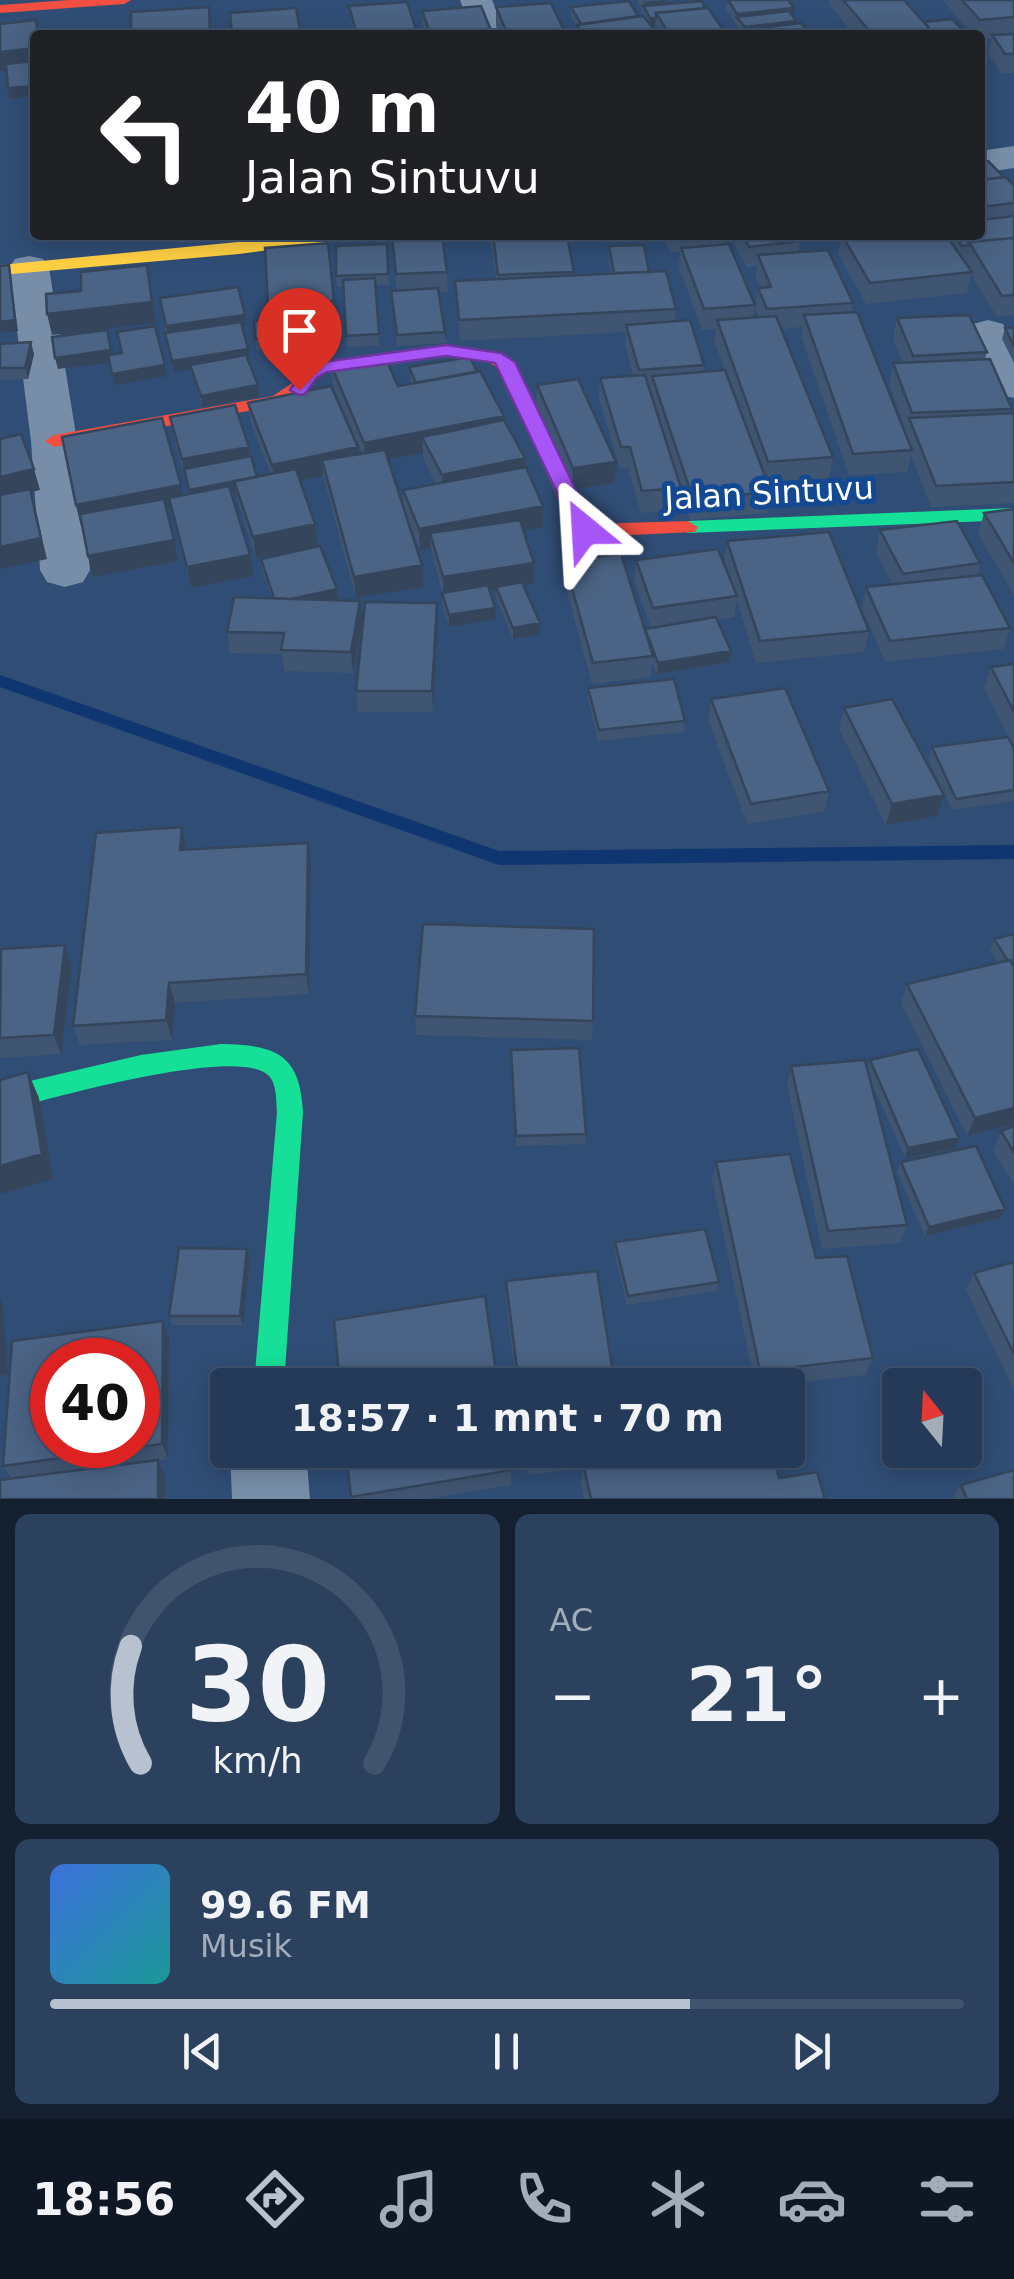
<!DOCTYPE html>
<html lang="id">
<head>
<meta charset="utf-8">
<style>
  :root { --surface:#243a58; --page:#2c415e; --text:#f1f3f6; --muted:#a3adba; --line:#41546e; --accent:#b7c1cf }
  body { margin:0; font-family:"DejaVu Sans",sans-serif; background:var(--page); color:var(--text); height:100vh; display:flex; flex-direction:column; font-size:38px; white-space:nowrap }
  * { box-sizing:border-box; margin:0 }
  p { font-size:32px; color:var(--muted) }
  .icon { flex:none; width:55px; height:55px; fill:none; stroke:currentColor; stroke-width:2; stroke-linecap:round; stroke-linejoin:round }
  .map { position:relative; height:1499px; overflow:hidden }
  .sheet { display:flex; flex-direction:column; gap:15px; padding:15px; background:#142030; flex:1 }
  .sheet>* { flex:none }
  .guide { position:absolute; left:30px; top:30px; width:955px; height:210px; border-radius:10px; box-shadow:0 5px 25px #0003,0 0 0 2px var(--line); background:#202124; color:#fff; overflow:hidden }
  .needle { width:65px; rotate:342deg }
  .buttons { position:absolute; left:882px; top:1368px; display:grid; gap:20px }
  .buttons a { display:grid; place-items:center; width:100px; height:100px; border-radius:10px; background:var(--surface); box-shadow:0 5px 25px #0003,0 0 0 2px var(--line); font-size:50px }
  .speed { position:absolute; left:30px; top:1338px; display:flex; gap:20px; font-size:50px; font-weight:700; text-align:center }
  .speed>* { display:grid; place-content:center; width:130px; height:130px; border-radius:50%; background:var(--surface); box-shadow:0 5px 25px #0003,0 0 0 2px var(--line); line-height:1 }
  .speed .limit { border:15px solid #d22; background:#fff; color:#111 }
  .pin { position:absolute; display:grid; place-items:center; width:85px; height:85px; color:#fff; margin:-102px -42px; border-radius:50% 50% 50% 0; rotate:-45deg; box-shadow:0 0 10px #0007 }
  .pin .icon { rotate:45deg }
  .me { position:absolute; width:110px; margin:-55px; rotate:333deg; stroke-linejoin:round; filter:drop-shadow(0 0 8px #0008) }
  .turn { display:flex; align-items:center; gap:35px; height:210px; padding:0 50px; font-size:45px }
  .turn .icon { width:130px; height:130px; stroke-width:2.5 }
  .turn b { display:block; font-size:70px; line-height:85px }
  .big { font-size:75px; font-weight:700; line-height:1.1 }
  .sheet .widget { flex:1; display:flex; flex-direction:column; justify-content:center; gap:15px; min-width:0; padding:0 35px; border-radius:15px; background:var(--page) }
  .sheet .dial { align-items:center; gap:0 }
  .dial svg { height:260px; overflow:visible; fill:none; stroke:var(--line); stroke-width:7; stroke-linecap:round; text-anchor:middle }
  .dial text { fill:var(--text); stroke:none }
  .song { display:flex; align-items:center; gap:30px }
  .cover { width:120px; height:120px; border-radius:15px; background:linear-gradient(135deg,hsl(220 70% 55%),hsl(180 70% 35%)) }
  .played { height:10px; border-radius:5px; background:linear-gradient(90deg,var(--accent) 70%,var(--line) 70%) }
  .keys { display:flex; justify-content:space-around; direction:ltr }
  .heat { display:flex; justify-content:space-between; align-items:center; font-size:55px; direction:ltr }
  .sheet .tiles { flex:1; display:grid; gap:15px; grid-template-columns:1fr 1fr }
  .widget:last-child { grid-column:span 2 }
  .trip { position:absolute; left:210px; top:1368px; width:595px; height:100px; border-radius:10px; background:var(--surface); box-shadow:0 5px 25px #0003,0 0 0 2px var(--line); font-weight:700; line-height:100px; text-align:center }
  .menu { display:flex; height:160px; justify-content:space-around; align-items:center; background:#0e1723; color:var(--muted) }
  .menu .icon { width:70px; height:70px }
  .menu .current { color:var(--accent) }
  .menu b { font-size:45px; color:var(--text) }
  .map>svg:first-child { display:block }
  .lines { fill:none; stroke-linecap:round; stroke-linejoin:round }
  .stream { fill:#0f3670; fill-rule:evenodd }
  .street { fill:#788ea8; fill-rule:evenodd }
  .fast { fill:#16e098; fill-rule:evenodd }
  .slow { fill:#ffcf43; fill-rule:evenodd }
  .jam { fill:#f24e42; fill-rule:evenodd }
  .wall { fill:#405572 }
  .shaded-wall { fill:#34455c }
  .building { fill:#4b6384; stroke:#34455c; stroke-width:2.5; fill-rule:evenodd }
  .route { fill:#a855f7; stroke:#6d37a1; stroke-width:2.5 }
  .labels { text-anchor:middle; stroke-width:10; stroke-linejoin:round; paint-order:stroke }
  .street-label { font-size:32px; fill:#fff; stroke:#134892 }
</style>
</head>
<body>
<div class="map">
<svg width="1014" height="1499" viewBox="0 0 1014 1499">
  <rect width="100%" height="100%" fill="#304d75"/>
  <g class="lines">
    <path class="stream" d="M0,675l499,176 515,-6v14l-515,6 -499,-178z"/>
    <path class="street" d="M460,0h32l15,35h-34z
      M1014,146v22l-34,5v-22z
      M29,256l14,3 6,9 28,173 13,129 -7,12 -18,5 -18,-5 -7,-12 -9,-129 -22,-173 6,-9z
      M988,320l15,4 11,18v56l-16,-4 -31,-61 6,-9z
      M230,1450h76l4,49h-78z"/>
    <path class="fast" d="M1014,508v12l-326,13 -10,-6 10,-6z
      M221,1044c54,1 79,9 82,68l-19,273h-30l23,-273c-1,-12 0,-29 -9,-37 -32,-30 -224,25 -268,37v-24l141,-33z"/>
    <path class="slow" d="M309,235h46l-8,5 -108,14 -239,21v-10z"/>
    <path class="jam" d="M69,0h62l-7,4 -124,9v-8z
      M447,346l46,6 21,10 73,158 6,4 95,-3 10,6 -3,5 -106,5 -17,-8 -72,-160 -12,-7 -41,-6 -119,15 -43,33 -231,43 -9,-6 9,-6 219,-39 50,-34z"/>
  </g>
  <path class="wall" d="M636,0h31v4l60,31h-150v-7l-6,-11v-10l71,9v-5z
    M727,0l66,17 3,6 16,12h-69l-17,-26z
    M830,0h74l20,22 44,13h-114l-24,-30z
    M943,0h71v73h-13l-13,-19 4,-16 -12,1v-4h-8z
    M349,6l69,29h-65z
    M496,7l70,28h-66l-4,-9z
    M422,11l71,24h-68l-2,-5z
    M980,162l24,15 10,9v129l-17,2 -26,-43 -4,19 -101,11 -28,-50 2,-12 -4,-7h144z
    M391,235h51l5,37 1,20 -9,1 7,50 -49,3 -6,-55h6z
    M490,235h77l7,40 37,-2 -3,-17 1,-10 40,26 27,37 -1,12 29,44v7l21,-2 -11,-29 2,-12 -14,1 -23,-62 1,-16h-10l-7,-17h62l-1,9 31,61 -2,12h6l-4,-9 3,-20 2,-1 -5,-11 2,-10 -10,1 -18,-32h67l4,6 -2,11 55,51 -2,10 55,122v-3l-17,-48 4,-21 10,-1 -10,-23 4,-21 90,34 -2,7 27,50 -1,4h3v90l-83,4 -20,-52 -4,17 -58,3 -48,-139 1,-9 -21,2 52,128 -4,21 -61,5 3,9 -3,21 -78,7 -9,-29 -2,18 -38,4 -13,-45 -8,1 -21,-70 1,-21 33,-2 -8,-31 1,-13 -166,9 -5,-60 41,-2z
    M328,243l7,79h-5l2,23 -76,5 -1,-11 14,-19 -1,-14z
    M387,244l2,41h-13l3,61 -32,1 -3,-60h-7l-1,-11z
    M160,298l86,28 -4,1 17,70 -57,10 -11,-38 -17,3 -7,-28z
    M1005,328h9v35l-12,-24z
    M0,344l34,10 -6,25 -28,1z
    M331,365l67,21 14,-2 -2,-5 -1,-12 68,5 48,86v10l18,59 -20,4 11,53 -10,2 16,37v11l-27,5 -17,-40v-9l-6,1 5,17 1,11 -47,8 -7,-22v-12l-11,-45 -11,2 -16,-39 -1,-21 33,-6 -13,-26v-5l-35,7 35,127 -67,11 -33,-122 -23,5 15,43 3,22 -62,12 -18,-56 -2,-9 -5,1 19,61 4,21 -63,12 -20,-79 -5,1 12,51 -85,16 -17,-72 105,-20 2,10 6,-1 -15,-56 -4,-21 79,30 8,30 14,-3 -20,-50 -3,-21 111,51h3l-29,-68z
    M537,385l77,98 -42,6 -36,-83z
    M1014,509v86l-36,-61 6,-21z
    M880,530l100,33 -3,12 33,53 -6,21 -119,13 -23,-54 4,-21 26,-3 -16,-32z
    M727,541l142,90 -5,21 -108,11 -19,-63 -3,17 -17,3 14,31 -1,11 -73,12 -5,-10 -1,13 -59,7 -28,-103v-21l81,69 6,-1 -17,-47 2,-21 93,16 -5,-14z
    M261,559l77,41 24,22 -9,51 -69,-2 -2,-17 -52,-1 -3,-21 45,-34 -10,-28z
    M437,603l1,21 -5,88h-75l-2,-21z
    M1014,664v83l-30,-59 7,-21z
    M588,688l97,33 -1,11 -86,9 -10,-42z
    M711,699l118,92 -5,21 -77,12 -39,-104z
    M844,708l100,87 -7,21 -51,9 -47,-96z
    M932,747l82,2v52l-62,9 -24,-51z
    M186,850l125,14 -2,130 -134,9 -3,37 -92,5 -7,-19z
    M1014,934v190l-47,12 -66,-133 6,-19 91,-21 -8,-13 4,-11z
    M65,945l7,21 -11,88 -61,4v-103z
    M415,1016l178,5 -1,19 -176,-5z
    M870,1060l89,78 -4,10 -50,10 -37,-83 39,150 -7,18 -78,6 -35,-164 4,-19 76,3z
    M511,1061l75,73 -1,10 -69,2z
    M1014,1126v59l-21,-35 8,-19z
    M716,1162l100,96 57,100 -7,17 -93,10h-18l-43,-205z
    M901,1162l99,56 -75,18 -28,-64z
    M615,1242l104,40 -2,9 -90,14 -13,-53z
    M250,1258l-7,67h-71l-3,-9z
    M1014,1262v128l-48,-100 8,-17z
    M506,1281l109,104h-99l-10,-86z
    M169,1338l-1,121 -9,1 6,15 -153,4 -9,-13z
    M524,1450h100l-1,5 156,23 46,21h-241l-3,-16 2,-15 -56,7z
    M511,1470v15l-84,14h-76v-2z
    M961,1485l53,14h-62z"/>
  <path class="shaded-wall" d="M667,0v10l-24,-2 1,-6z
    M794,8l-1,10 -56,-1 -1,7 1,-10z
    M650,18h6l-1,10 -6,1z
    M796,21l-1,10 -27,-4 -1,7 -23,1 1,-8z
    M35,48v19l-35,4v-19z
    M35,86v10l-25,3 -2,-11z
    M9,265l9,66 -18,2v-11z
    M147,265l9,58 -104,12 -5,-21z
    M245,315l1,11 -78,11 -2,-11z
    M107,330l6,32 -55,7 -3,-11z
    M31,342l3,12 -6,25 -3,-11z
    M248,349l1,12 -75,11 -2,-11z
    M165,365l2,11 -52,9 -3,-11z
    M258,385l1,12 -57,10 -1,-11z
    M504,416v21h-82l1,16 -57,11 -2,-21z
    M249,447l3,21 -68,1 2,11 -4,-21z
    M358,447l2,21 -38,-8 1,16 -48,10 -3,-21z
    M525,458l-1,21 -82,17v-21z
    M616,462l-2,21 -42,6 1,-21z
    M34,469l6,21 -9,2 16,67 -47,10v-92z
    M235,482l1,11 -45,9 -2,-12z
    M181,485l4,21 -104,20 -5,-21z
    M543,506v21l-109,21 -4,-15 1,15 -11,2 -1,-21z
    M315,524l3,22 -62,12 -3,-21z
    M174,540l4,21 -85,16 -5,-21z
    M250,555l4,21 -63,12 -4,-21z
    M534,563v21l-91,14v-21z
    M422,565l1,22 -67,11 -2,-21z
    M337,589l1,11 -63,2z
    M360,601l2,21 -9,51 -2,-21z
    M437,603l1,21 -5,88 -1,-21z
    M495,608l1,11 -47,8v-12z
    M540,623v11l-27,5v-11z
    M731,651l-1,11 -73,12 1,-11z
    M944,795l-7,21 -51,9 6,-21z
    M182,827l4,21 -1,23 -5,-21z
    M308,843l3,21 -2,130 -3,-20z
    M65,945l7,21 -11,88 -7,-19z
    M169,983l6,20 -3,37 -6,-20z
    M28,1072l11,26 14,81 -53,15v-28z
    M1014,1108v16l-47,12 8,-18z
    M959,1138l-4,10 -50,10 3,-10z
    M1005,1209l-5,9 -75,18 4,-9z
    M247,1249l3,9 -7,67 -3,-9z
    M0,1299l3,6 5,69 -8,2z
    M163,1321l6,17 -1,121 -6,-15z
    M158,1460l7,15v24h-7z"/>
  <path class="building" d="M728,0h60l6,8 -57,6z
    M843,0h61l31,35h-62z
    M962,0h52v17l-34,3z
    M629,1l9,15 -57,8 -10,-17z
    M702,1l3,7 -49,5v5h-6l-7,-12z
    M407,2l11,33h-61l-8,-29z
    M551,3l15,32h-58l-12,-28z
    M481,6l12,29h-62l-9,-24z
    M209,7l1,28h-79v-23z
    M296,8l5,27h-69l-2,-22z
    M708,8l19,27h-57l-14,-22z
    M789,11l7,10 -51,6 -8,-10z
    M643,16l16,19h-75l-7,-10z
    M952,19l16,16h-33l-11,-13z
    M36,20l2,15h-3v13l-35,4v-28z
    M801,23l11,12h-38l-6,-8z
    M1014,34v20h-9l-13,-19z
    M35,61v25l-27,2 -2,-24z
    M988,161l16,16 -24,3v-18z
    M1006,177l8,9v17l-34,4v-27z
    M1014,216v22l-45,4 -1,3 -6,1 -8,-11h26v-15z
    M392,235h50l5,37 -51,2z
    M493,235h74l7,37 -76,3z
    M743,235h53l4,6 -51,6z
    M842,235h104l26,37 -102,11z
    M1014,238v57l-12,1 -33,-54z
    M328,243l6,58 -66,5 -3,-58z
    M387,244l1,30 -52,2v-30z
    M729,244l26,61 -51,4 -23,-61z
    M644,245l5,27 -35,1 -5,-27z
    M828,250l25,53 -86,6 -9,-21 13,-1 -13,-32z
    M9,265l6,55 -15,2v-56z
    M147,265l5,37 -105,12 -1,-20 35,-3v-19z
    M666,271l10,38 -217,11 -4,-39z
    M375,278l4,56 -33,2 -3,-56z
    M238,287l7,28 -79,11 -6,-28z
    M438,288l7,44 -48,3 -6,-44z
    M857,312l55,138 -59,4 -49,-139z
    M969,315l18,37 -74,4 -16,-38z
    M329,316l1,17 -75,6 -1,-18z
    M776,316l57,141 -65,5 -51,-142z
    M690,320l14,45 -65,5 -13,-45z
    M241,322l7,27 -76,12 -7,-28z
    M155,326l10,39 -53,9 -4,-19 14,-2 -5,-21z
    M1005,328h9v18z
    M107,330l4,20 -56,8 -3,-21z
    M31,342l-6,26h-25v-24z
    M246,355l12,30 -57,11 -11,-31z
    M384,355l14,31 82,-15 24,45 -140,27 -33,-78z
    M470,357l7,15 -61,11 -7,-16z
    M990,359l22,50 -100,4 -19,-50z
    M725,370l46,122 -78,7 -41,-123z
    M645,375l36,113 -39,3 -12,-44h-9l-21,-69z
    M578,379l38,83 -43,6 -36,-83z
    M331,386l27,61 -86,18 -24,-62z
    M235,405l14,42 -67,12 -12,-42z
    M1014,413v69l-78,4 -27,-68z
    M162,418l19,67 -105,20 -14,-68z
    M504,420l21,38 -83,17 -20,-38z
    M21,434l13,35 -34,8v-38z
    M385,450l37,115 -68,12 -32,-117z
    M251,456l6,21 -68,13 -5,-21z
    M526,467l17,39 -124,23 -16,-39z
    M296,469l19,55 -62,13 -19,-56z
    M229,486l21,69 -63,12 -18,-69z
    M30,489l11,49 -41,9v-52z
    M164,499l10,41 -86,16 -8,-42z
    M1014,509v54l-30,-50z
    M520,520l14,43 -91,14 -13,-44z
    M957,521l23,42 -77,11 -23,-44z
    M829,532l40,99 -109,10 -33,-100z
    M320,546l17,43 -46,10 -17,-1 -13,-39z
    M718,549l19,47 -84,12 -17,-48z
    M621,554l32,102 -60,7 -29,-103z
    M982,575l28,53 -120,13 -24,-54z
    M522,582l18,41 -27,5 -17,-41z
    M488,585l7,23 -46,7 -7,-22z
    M234,597l126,4 -9,51 -70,-2 3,-17 -57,-1z
    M365,602l72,1 -5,88h-76z
    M716,617l15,34 -73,12 -13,-34z
    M1014,664v48l-23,-45z
    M674,679l11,42 -86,9 -11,-42z
    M785,688l44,103 -78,13 -40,-105z
    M892,699l52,96 -52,9 -48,-96z
    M1008,737l6,12v41l-58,9 -24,-52z
    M182,827l-2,23 128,-7 -2,131 -137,9 -3,37 -93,6 23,-193z
    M423,924l171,5 -1,92 -178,-5z
    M1014,934v33l-4,-7 -2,1 -14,-22z
    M65,945l-11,90 -54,3 1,-89z
    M1010,960l4,7v141l-39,10 -68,-134z
    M579,1048l7,86 -70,2 -5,-86z
    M918,1049l41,89 -51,10 -38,-88z
    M865,1060l42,165 -79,6 -37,-165z
    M28,1072l14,82 -42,12v-86z
    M1014,1126v26l-13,-21z
    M976,1146l29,63 -76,18 -28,-65z
    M790,1154l26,104 31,-2 26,102 -113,13 -44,-209z
    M705,1229l14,53 -91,14 -13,-54z
    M179,1248l68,1 -7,67h-71z
    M1014,1262v92l-40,-81z
    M597,1271l18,114h-96l-13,-104z
    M485,1296l13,89h-158l-6,-65z
    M163,1321l-1,123 -159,22 9,-125zM52,1360h86v85h-86z
    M0,1323l2,42 -2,1z
    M346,1450h162l3,20 -160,27z
    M527,1450h77l-76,10z
    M652,1450h119l8,28 38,-6 8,27h-234l-8,-36z
    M158,1460v39h-158v-19z
    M1014,1470v29h-47l-6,-14z"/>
  <path class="route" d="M446,345l55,8 14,9 80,168 -3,4h-14l-3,-4 -80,-167 -49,-7 -119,16 -10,6 -12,16 -6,1 -9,-5 14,-20 12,-7z"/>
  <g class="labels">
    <g class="street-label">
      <text transform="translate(769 493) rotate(-3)" y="11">Jalan Sintuvu</text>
    </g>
  </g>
</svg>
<div class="buttons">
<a><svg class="needle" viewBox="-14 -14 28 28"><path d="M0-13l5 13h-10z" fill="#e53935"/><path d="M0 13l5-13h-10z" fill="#a3adba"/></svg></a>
</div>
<div class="speed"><div class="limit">40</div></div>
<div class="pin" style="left:299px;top:390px;background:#d93025"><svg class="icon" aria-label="arrive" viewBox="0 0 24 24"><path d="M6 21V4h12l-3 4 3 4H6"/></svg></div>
<svg class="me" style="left:585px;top:530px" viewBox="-20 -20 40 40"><path d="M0-17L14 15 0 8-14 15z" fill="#a855f7" stroke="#fff" stroke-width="4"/></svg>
<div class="trip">18:57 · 1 mnt · 70 m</div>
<div class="guide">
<div class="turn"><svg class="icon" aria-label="left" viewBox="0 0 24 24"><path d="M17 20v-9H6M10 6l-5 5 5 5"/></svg><div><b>40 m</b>Jalan Sintuvu</div></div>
</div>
</div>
<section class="sheet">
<div class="tiles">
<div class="widget dial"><svg viewBox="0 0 100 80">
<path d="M14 69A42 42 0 1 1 86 69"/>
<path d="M14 69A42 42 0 0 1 11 33" stroke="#b7c1cf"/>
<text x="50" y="56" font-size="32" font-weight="700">30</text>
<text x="50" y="72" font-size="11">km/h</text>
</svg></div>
<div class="widget"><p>AC</p>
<div class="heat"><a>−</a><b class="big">21°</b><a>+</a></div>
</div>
<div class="widget">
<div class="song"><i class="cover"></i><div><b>99.6 FM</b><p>Musik</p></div></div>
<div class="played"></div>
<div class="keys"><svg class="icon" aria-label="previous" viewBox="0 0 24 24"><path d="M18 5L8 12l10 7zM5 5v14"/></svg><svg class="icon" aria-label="pause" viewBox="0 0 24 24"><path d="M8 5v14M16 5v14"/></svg><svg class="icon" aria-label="next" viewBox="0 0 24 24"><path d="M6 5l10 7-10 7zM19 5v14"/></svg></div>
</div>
</div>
</section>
<nav class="menu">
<b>18:56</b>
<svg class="icon current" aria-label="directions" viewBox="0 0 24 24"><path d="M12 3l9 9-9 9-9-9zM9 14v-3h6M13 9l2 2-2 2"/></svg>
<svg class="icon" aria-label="music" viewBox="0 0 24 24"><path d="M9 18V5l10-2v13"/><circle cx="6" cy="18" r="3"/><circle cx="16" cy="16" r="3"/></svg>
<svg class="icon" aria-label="phone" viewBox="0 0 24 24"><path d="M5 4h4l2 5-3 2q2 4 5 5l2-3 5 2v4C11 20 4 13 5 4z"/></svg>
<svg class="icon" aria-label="climate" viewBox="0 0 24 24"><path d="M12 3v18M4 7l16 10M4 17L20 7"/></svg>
<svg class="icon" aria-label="car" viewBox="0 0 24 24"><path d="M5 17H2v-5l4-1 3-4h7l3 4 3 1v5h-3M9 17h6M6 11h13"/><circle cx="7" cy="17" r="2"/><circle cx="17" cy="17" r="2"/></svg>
<svg class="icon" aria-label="filters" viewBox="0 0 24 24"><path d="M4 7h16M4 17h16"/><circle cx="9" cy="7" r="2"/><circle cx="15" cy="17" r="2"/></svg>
</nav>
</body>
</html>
